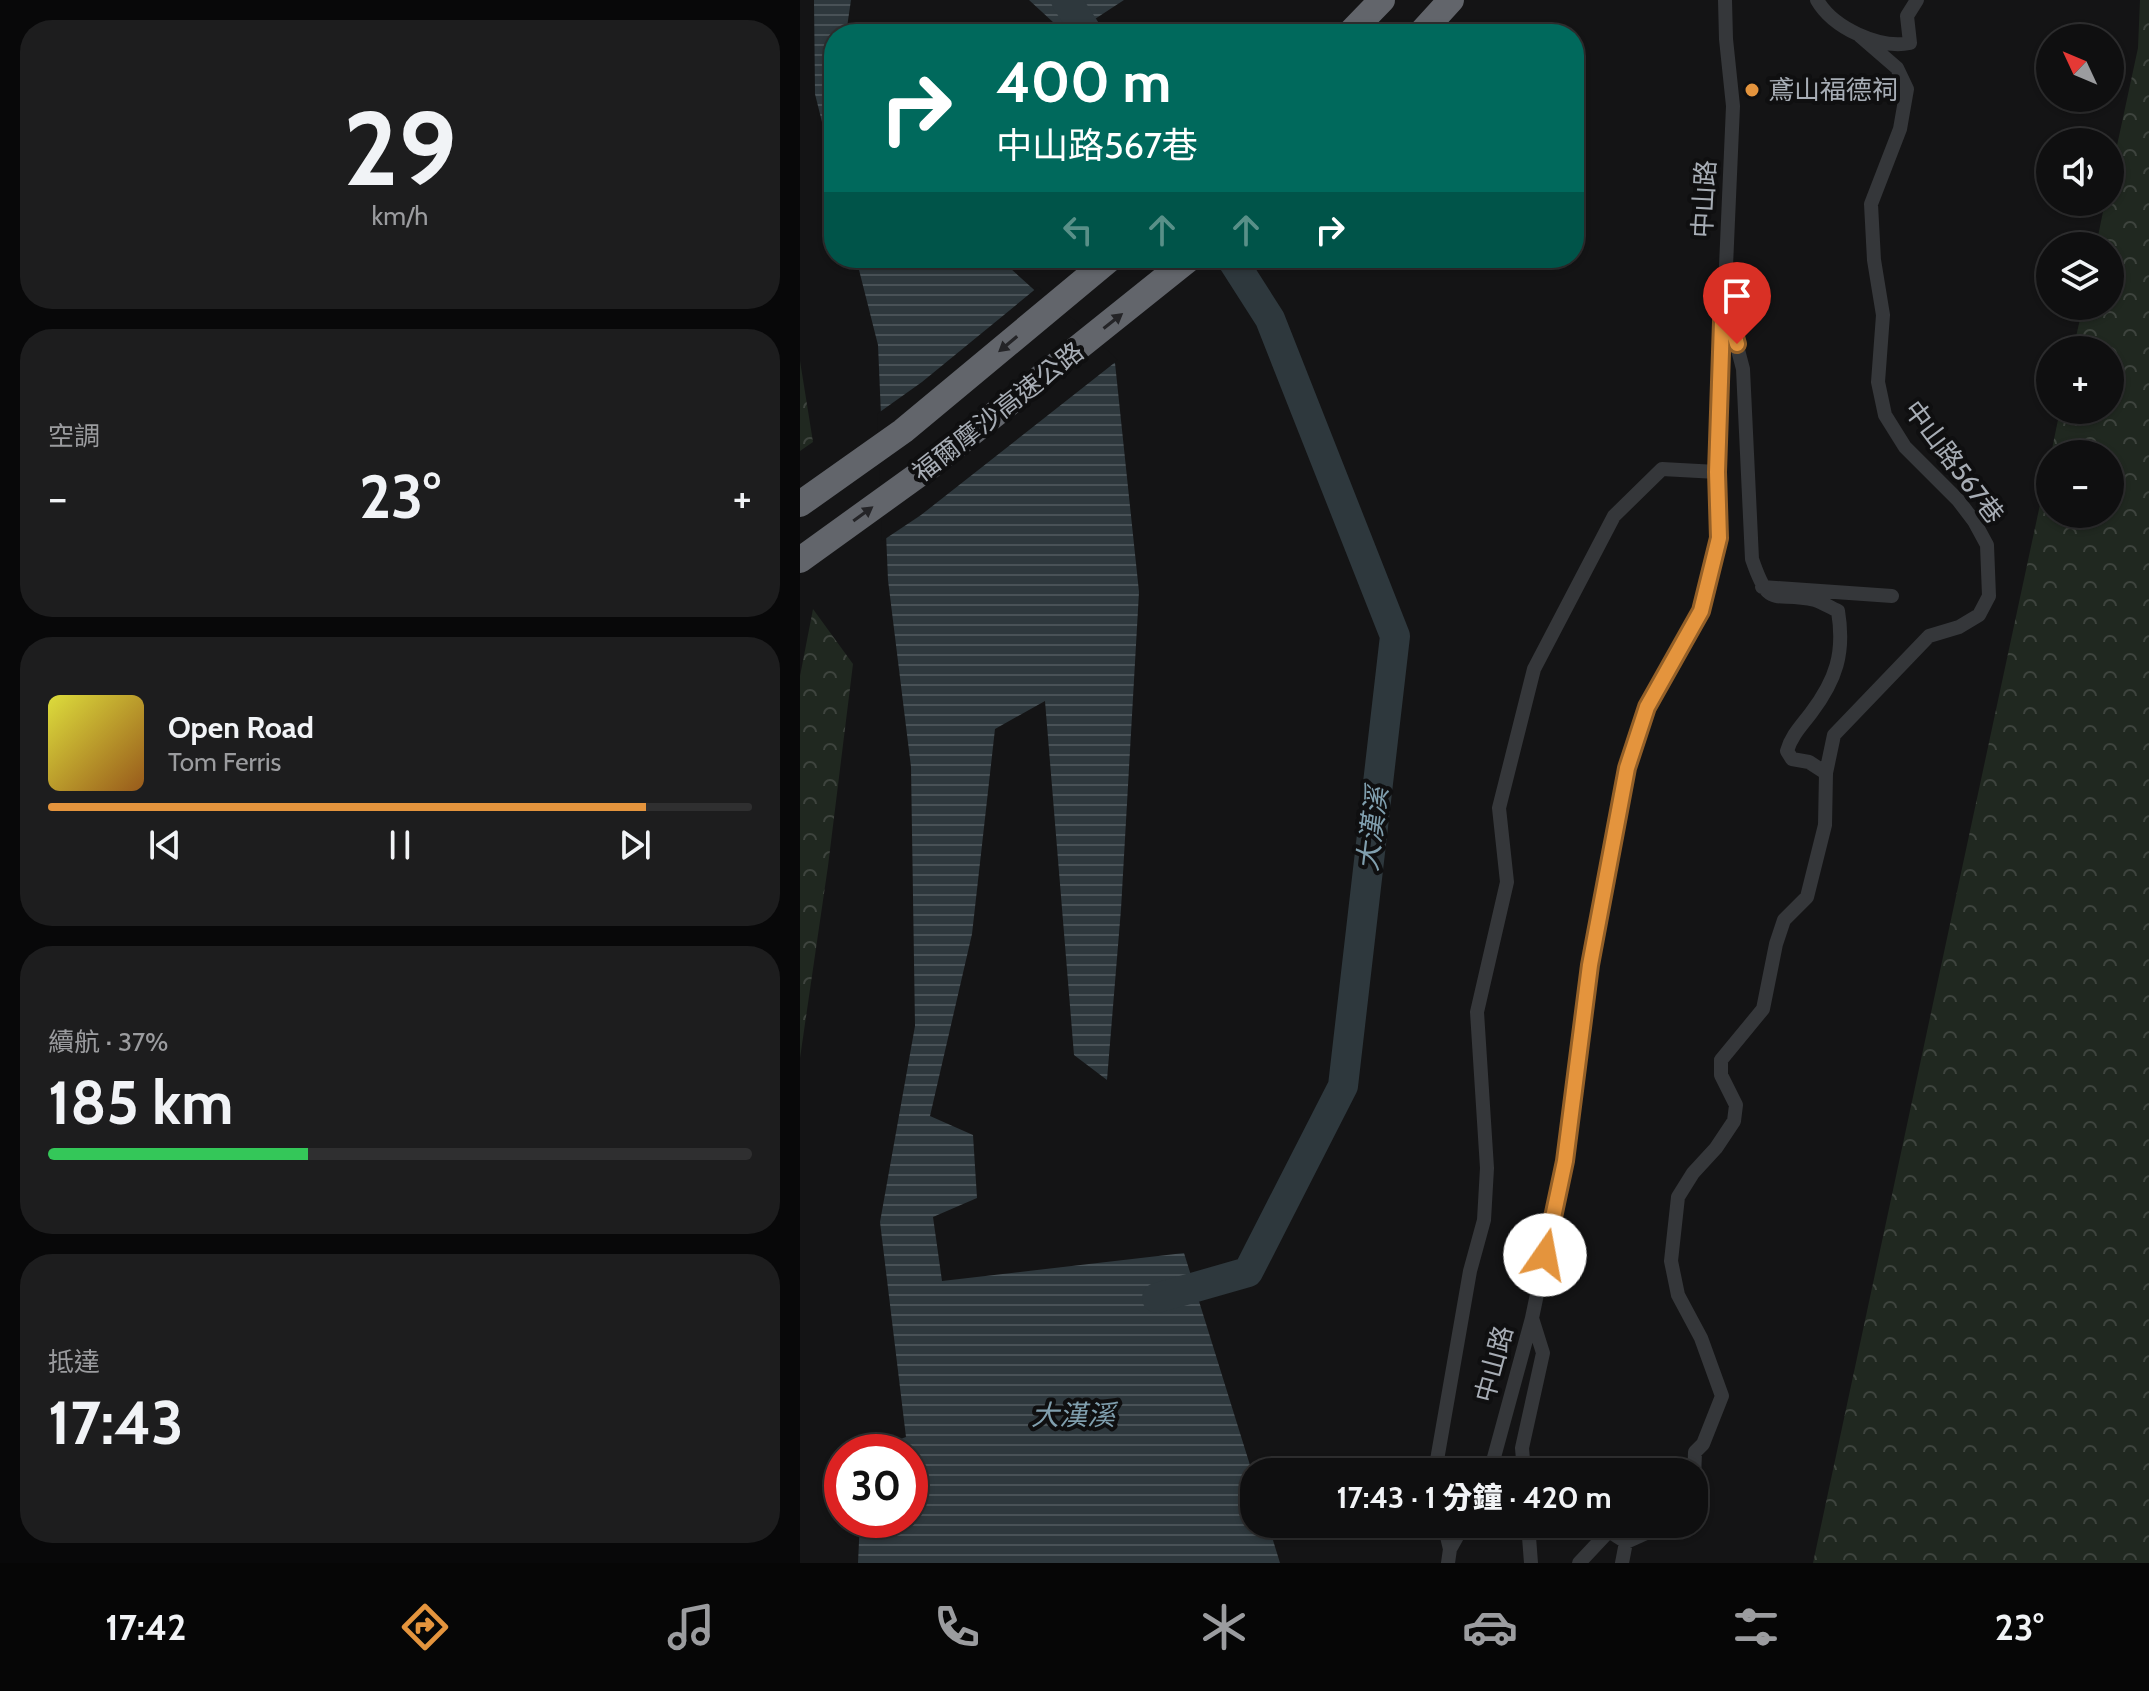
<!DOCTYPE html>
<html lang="zh-TW">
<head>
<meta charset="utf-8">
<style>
  :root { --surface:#0f0f10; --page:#1d1d1e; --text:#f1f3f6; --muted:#9b9c9f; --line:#2f2f30; --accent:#e4943d }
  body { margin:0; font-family:Cabin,"Noto Sans TC",sans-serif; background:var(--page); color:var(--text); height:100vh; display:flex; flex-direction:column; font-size:30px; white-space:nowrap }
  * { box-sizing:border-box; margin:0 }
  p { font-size:26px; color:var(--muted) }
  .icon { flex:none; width:44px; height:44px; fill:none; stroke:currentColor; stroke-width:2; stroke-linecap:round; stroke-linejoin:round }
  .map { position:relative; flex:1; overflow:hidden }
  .details { display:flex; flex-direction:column; gap:20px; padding:20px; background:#080809; width:800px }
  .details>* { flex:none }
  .hud { position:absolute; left:24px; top:24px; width:760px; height:244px; border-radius:32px; box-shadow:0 2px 6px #0004,0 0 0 2px var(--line); background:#00695c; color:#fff; overflow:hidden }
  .needle { width:52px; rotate:314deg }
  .buttons { position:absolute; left:1236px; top:24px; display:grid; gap:16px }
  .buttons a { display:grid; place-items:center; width:88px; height:88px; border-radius:50%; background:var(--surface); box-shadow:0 2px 6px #0004,0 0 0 2px var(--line); font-size:40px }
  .speed { position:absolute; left:24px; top:1434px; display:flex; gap:16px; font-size:40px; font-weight:700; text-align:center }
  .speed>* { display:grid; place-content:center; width:104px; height:104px; border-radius:50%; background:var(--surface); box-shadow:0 2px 6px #0004,0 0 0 2px var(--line); line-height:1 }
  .speed .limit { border:12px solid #d22; background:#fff; color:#111 }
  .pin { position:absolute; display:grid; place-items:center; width:68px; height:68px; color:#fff; margin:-82px -34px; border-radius:50% 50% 50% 0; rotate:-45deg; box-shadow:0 0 8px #0007 }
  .pin .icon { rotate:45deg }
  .me { position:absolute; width:88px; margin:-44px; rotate:12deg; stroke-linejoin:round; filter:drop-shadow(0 0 6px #0008) }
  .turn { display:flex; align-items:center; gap:28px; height:168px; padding:0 40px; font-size:36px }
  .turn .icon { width:104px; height:104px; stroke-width:2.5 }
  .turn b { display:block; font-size:56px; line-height:68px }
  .lanes { display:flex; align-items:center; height:76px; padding:0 40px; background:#0003; justify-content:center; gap:40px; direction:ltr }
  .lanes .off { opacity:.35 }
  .big { font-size:60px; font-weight:800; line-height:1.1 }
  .details .tile { flex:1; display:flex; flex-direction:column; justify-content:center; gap:12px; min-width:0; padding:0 28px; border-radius:32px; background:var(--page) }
  .details .dial { align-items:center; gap:0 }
  .dial b { font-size:104px; line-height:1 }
  .song { display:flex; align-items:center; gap:24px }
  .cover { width:96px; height:96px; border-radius:12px; background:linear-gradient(135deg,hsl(60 70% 55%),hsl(30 70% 35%)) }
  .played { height:8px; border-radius:4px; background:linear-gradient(90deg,var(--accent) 85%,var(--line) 85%) }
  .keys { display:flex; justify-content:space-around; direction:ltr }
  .heat { display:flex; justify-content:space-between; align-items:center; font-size:44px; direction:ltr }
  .charge { height:12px; border-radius:6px; background:linear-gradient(90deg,#34c759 37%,var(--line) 0) }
  .trip { position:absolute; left:440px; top:1458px; width:468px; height:80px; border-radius:32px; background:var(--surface); box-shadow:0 2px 6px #0004,0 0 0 2px var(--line); font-weight:800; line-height:80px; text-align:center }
  .tab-bar { display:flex; height:128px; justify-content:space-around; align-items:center; background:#060606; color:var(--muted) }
  .tab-bar .icon { width:56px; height:56px }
  .tab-bar .selected { color:var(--accent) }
  .tab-bar b { font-size:36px; color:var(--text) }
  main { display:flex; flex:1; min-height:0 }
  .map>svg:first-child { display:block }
  .forest { fill:url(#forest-crowns) }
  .water { fill:url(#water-rules) }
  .pier { fill:#141415 }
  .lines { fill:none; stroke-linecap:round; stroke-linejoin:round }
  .river { stroke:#2e383d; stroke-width:30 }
  .minor { stroke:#35373a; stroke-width:14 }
  .motorway { stroke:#62656b; stroke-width:26 }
  .oneway { fill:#242427 }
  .route-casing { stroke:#946028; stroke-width:20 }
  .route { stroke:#e4943d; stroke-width:14 }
  .poi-dot { fill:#e4943d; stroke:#0f0f10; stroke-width:3 }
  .labels { text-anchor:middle; stroke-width:8; stroke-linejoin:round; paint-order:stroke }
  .poi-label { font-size:26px; fill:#a7adb5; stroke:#0f0f10; text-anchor:start }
  .street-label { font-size:26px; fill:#a7adb5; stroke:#0f0f10 }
  .water-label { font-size:28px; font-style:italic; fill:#809fae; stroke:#0f0f10 }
</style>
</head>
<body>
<main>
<section class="details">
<div class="tile dial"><b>29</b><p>km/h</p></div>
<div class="tile"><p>空調</p>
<div class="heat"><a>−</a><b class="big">23°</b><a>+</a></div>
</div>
<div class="tile">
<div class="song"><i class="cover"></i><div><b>Open Road</b><p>Tom Ferris</p></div></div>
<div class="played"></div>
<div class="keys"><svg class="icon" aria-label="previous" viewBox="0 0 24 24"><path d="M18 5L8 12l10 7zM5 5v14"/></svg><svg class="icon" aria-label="pause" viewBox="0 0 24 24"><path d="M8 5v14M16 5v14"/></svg><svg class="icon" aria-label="next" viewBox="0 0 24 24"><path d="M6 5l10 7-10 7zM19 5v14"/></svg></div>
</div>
<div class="tile"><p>續航 · 37%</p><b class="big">185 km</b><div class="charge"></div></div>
<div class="tile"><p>抵達</p><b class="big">17:43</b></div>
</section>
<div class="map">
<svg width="1349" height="1563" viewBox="0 0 1349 1563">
  <defs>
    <pattern id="forest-crowns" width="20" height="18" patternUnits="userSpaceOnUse" patternTransform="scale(2)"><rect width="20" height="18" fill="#202820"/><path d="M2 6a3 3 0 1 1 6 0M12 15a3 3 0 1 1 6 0" fill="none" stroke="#3e443e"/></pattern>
    <pattern id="water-rules" width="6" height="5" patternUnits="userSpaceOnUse" patternTransform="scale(2)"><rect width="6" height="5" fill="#2e383d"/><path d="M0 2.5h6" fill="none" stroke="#495257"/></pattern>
  </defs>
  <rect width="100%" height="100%" fill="#141415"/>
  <path class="forest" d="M1340,0h9v1563h-336l237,-1105v56h60v-60h-59l9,-44h50v-60h-37l10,-44h27v-60h-14l9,-44h5v-24l28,-130z
    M0,361l13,81 -13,9z
    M13,609l40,55 -25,202 -28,192v-382z"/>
  <path class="water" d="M14,0h37l-5,34h-12v136l-19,-76z
    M229,0h95l-52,34h-6z
    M56,258h143l116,105 24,229 -18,317 -14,171 -33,-25 -29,-354 -50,28 -23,205 -42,182 43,19 4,63 -44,19 9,64 242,-28 70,225v46h14l12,39h-422l2,-43h50v-68h-46l42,-15 -26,-215 35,-196 -4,-259 -23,-187 -10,-235z"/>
  <path class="pier" d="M238,287l80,73 -197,155 -39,26 -5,-127 45,-32z"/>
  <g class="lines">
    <path class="river" d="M266,0l22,34
      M357,1298l91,-26 95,-186 52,-450 -125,-317 -39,-61"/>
    <path class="minor" d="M1017,0c16,28 62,49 93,43l-3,-27 10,-16
      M927,308l16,61 9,190c18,53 21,31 63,41 7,2 16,8 23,11 7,42 -2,69 -27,102 -9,12 -20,23 -24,38l5,8 17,3 17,11
      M962,587l130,9
      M637,1472v-12l33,-189 14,-51 3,-52 -10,-156 30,-130 -8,-74 35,-139 80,-153 48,-47 55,3
      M690,1472l42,-154 33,-157 25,-196 37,-197 20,-61 54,-96 18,-73 -2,-66 16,-366 -7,-67 -1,-39
      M724,1472l-2,-24 21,-95 -11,-35
      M894,1480l1,-28 8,-8 19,-48 -21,-58 -23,-43 -7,-34 7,-64 15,-24 23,-25 18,-27 2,-16 -15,-30v-15l42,-51 13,-65 8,-24 23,-23 18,-72 1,-52 8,-38 95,-99 30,-9 20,-12 10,-19 -2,-51 -13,-24 -16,-21 -53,-53 -20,-32 -7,-33 5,-67 -9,-55 -3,-56 29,-75 7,-40 -10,-21 -37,-32
      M644,1524l6,25
      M728,1524l3,39
      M826,1542l40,-18
      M648,1563l2,-14 14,-25
      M779,1563l30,-32 17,11 -4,21"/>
    <path class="motorway" d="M549,34l33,-34
      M620,34l31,-34
      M0,504l103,-73 208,-173
      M0,560l129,-93 261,-209"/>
  </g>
  <defs><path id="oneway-solid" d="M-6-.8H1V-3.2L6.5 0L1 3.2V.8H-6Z" transform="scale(2)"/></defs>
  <g class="oneway">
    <use href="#oneway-solid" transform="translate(313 321) rotate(-38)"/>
    <use href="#oneway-solid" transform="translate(208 344) rotate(140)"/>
    <use href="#oneway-solid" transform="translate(63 514) rotate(-36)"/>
  </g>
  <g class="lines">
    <g class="route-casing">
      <path id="route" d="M745,1255l20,-94 25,-196 37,-197 20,-61 54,-96 18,-73 -2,-66 6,-180 14,52"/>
    </g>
    <use href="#route" class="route"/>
  </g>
  <circle class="poi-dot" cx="952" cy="90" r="8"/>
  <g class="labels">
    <g class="poi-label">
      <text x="968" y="99">鳶山福德祠</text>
    </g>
    <g class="street-label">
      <text transform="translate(904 199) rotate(-87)" y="9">中山路</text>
      <text transform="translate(198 412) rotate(-38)" y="9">福爾摩沙高速公路</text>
      <text transform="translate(1154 462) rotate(53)" y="9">中山路567巷</text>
      <text transform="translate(694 1364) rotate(-75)" y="9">中山路</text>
    </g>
    <g class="water-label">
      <text transform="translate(572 829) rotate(-83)" y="10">大漢溪</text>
      <text x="273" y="1425">大漢溪</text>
    </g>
  </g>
</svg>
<div class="buttons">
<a><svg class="needle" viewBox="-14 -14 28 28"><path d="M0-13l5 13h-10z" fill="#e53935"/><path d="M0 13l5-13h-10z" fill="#9b9c9f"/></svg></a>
<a><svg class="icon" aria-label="sound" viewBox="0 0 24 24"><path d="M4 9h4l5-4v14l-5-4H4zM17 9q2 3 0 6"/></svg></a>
<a><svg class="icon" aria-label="layers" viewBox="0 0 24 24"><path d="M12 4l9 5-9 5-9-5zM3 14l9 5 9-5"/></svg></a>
<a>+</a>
<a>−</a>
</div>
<div class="speed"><div class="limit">30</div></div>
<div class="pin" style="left:937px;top:344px;background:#d93025"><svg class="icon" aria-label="arrive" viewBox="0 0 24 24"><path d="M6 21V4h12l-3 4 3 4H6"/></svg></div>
<svg class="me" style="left:745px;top:1255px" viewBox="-20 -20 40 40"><circle r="19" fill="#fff"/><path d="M0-13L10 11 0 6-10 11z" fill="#e4943d"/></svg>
<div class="trip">17:43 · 1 分鐘 · 420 m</div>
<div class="hud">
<div class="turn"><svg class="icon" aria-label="right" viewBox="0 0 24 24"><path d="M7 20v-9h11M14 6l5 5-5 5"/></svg><div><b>400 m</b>中山路567巷</div></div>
<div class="lanes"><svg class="icon off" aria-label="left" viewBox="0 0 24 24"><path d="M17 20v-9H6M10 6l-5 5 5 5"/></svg><svg class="icon off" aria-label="ahead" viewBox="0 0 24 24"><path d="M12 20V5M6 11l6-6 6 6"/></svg><svg class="icon off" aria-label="ahead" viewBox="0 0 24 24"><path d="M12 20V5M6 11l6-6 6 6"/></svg><svg class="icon" aria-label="right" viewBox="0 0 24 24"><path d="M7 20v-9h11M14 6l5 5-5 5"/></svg></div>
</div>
</div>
</main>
<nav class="tab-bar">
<b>17:42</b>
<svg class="icon selected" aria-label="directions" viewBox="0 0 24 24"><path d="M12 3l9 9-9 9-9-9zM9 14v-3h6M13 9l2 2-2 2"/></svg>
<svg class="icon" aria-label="music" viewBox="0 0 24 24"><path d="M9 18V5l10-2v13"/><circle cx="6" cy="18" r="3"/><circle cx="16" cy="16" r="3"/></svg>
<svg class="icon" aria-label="phone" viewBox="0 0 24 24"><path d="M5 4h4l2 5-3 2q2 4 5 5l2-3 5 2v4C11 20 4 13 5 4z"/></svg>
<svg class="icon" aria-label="climate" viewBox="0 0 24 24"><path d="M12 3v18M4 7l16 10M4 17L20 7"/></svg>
<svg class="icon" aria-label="car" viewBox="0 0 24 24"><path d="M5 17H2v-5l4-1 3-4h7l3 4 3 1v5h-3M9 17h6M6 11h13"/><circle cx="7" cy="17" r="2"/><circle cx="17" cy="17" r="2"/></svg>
<svg class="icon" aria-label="filters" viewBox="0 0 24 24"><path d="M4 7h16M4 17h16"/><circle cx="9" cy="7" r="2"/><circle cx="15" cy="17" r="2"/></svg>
<b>23°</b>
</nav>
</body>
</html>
